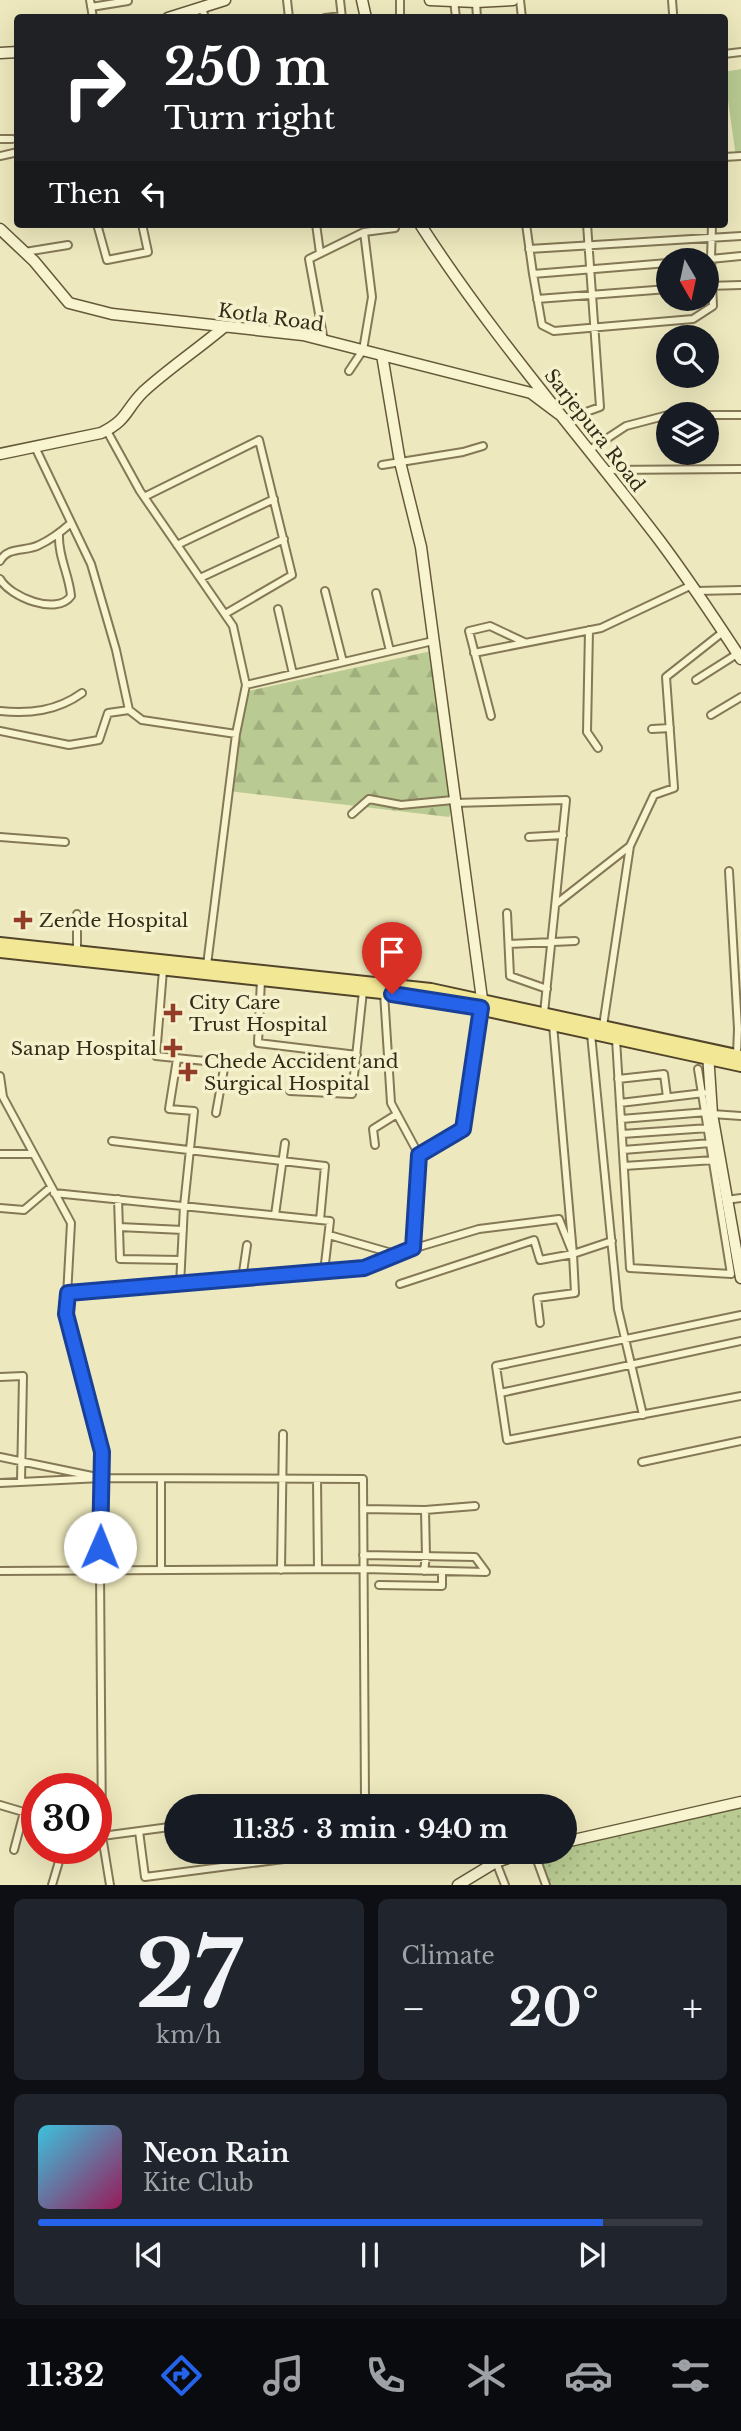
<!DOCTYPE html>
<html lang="en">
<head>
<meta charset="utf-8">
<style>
  :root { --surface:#171b24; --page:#20242c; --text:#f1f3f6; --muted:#9ea1a6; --line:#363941; --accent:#2563eb }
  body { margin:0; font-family:"Libre Baskerville",serif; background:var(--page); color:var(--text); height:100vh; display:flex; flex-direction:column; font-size:26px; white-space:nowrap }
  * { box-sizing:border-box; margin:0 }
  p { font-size:23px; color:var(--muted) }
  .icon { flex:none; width:38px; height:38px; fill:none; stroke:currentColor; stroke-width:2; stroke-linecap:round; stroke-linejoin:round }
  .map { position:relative; height:1885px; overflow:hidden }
  .drawer { display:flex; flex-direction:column; gap:14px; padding:14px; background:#0d0f14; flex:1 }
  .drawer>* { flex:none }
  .top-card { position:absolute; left:14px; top:14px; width:714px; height:214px; border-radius:7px; box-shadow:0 7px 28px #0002; background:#202124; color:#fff; overflow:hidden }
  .needle { width:46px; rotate:171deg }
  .fabs { position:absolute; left:656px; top:248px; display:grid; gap:14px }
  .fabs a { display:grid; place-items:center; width:63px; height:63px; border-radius:50%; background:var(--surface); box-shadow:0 7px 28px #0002; font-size:35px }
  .speed { position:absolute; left:21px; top:1773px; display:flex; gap:14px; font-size:35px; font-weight:700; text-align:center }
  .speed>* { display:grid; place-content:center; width:91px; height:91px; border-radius:50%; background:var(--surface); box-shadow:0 7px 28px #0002; line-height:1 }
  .speed .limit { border:10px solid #d22; background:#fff; color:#111 }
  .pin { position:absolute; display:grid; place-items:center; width:60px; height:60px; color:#fff; margin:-72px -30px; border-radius:50% 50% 50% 0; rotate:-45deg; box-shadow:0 0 7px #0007 }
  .pin .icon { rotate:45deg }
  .me { position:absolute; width:77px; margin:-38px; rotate:1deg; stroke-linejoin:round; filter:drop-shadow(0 0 5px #0008) }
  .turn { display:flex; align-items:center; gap:24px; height:147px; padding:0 35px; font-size:32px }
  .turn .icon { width:91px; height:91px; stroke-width:2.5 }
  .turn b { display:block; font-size:49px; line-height:60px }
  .then { display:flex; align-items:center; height:66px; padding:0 35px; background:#0003; gap:14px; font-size:26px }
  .big { font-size:52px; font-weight:700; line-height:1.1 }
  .drawer .tile { flex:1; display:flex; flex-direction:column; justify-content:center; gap:10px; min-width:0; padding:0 24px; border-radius:10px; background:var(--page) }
  .drawer .dial { align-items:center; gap:0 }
  .dial b { font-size:91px; line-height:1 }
  .song { display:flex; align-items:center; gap:21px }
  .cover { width:84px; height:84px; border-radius:10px; background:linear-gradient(135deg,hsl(190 70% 55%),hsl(330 70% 35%)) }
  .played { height:7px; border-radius:4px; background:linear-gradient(90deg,var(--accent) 85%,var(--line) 85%) }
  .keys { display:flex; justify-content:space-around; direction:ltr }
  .heat { display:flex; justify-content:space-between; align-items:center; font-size:38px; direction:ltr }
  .drawer .tiles { flex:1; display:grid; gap:14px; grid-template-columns:1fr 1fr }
  .tile:last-child { grid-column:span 2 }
  .trip { position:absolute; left:164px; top:1794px; width:413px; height:70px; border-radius:35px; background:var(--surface); box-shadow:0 7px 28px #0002; font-weight:700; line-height:70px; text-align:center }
  .tabs { display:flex; height:112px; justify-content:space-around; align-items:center; background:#090b0e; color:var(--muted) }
  .tabs .icon { width:49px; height:49px }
  .tabs .on { color:var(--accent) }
  .tabs b { font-size:32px; color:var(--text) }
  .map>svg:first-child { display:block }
  .grass { fill:#b9cb92 }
  .forest { fill:url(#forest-firs) }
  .park { fill:url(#park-dots) }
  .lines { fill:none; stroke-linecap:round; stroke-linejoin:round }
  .street-casing { stroke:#857856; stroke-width:10 }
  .secondary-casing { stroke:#66593a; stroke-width:13 }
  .primary-casing { stroke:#52452b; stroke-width:14 }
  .street { stroke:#f8f4d0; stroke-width:6 }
  .secondary { stroke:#f8f4d0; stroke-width:10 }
  .primary { stroke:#f2e794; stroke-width:10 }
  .route-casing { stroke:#184099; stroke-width:18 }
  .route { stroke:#2563eb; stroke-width:12 }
  .poi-dot { fill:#933c27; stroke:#f5f1cc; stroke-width:2.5 }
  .labels { text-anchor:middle; stroke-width:7; stroke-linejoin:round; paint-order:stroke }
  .street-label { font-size:19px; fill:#342c1b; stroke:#f5f1cc }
  .poi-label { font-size:19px; fill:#342c1b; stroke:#f5f1cc; text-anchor:start }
</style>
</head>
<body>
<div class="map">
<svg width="741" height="1885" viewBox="0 0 741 1885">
  <defs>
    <pattern id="forest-firs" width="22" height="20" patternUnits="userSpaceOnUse" patternTransform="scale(1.75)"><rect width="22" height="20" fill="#b9cb92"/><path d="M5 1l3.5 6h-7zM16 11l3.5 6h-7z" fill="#a0ae7d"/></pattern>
    <pattern id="park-dots" width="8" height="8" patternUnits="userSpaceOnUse" patternTransform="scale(1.75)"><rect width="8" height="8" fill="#b9cb92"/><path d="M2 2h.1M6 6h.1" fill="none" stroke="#a0ae7d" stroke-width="1.8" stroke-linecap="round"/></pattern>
  </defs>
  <rect width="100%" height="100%" fill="#ede8bd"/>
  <path class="grass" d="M741,69v87l-5,1 -12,-85z"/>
  <path class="forest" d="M436,650l18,153 -5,14 -221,-26 20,-100z"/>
  <path class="park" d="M741,1805v80h-192l-15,-33h31v-10z"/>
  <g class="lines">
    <g class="street-casing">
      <path id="street" d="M90,0l3,18
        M287,0l2,18
        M340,0l2,18
        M400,0v18
        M454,0l2,18
        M520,0l2,18
        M672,0l1,13
        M476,2l1,16
        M91,7l37,-6
        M202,7l3,11
        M325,18l17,-2
        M724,54l17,-2
        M0,139h12
        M0,156l18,-4
        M724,157l17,-1
        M97,224l10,36 41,-8 -6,-28
        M316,224l4,29
        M526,224l7,50
        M529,249l212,-13
        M25,252l43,-7
        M690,261l51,-5
        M668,263l-135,11 9,51 12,6 139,-12 20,-13 -2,-47 1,-35
        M707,286l34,-1
        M537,299l131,-10
        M324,341l-15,-82 55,-27 31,-4 1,-4
        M349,371l14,-21 9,-53 -8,-65
        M691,415h50
        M564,420l36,-13 -13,-183
        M107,431l33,60 93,135 13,59 187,-44
        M35,447l56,117 25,86 13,60 13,10 94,14 -29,231
        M588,451l38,-25 42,-11
        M382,465l81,-13 20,-6
        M603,470l138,-1
        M144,497l115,-57 33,135 -67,39
        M177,545l97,-46
        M0,561c8,-15 26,-9 39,-16 13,-6 22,-13 32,-22
        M200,578l84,-39
        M0,579c10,18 57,37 71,17 -2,-22 -13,-39 -12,-61
        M325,591l18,71
        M696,591l45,-1
        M376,593l14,58
        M278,609l15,65
        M589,630l-2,102 11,16
        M474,653l127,-25 91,-43
        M696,680l41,-26
        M0,711c30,3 57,0 82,-18
        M711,715l30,-18
        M491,716l-22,-85 21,-5 34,16
        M652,729l18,-1
        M0,731l69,14 30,-5 9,-27 21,-3
        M236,734l10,-49
        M454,803l112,-3 -22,213
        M352,814l17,-15 32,6 52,-5
        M0,837l65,5
        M529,837l34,-2
        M729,871l9,158 -1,26
        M556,904l74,-58
        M507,913l3,63 37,13
        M509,944l66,-3
        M77,952v-38
        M163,970l-7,86 69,7 -9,50
        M261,980l-3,63 99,12
        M384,993l7,110 28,52
        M553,1025l20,229 39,-13
        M603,1026l27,-180 24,-51 20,-7 -8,-111 57,-45
        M591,1034l27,275 25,106
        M616,1039l14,229 101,6 -33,-205
        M177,1059l-8,50 25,2 -10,95 -4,79
        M0,1076l3,21 68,126 -5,91 36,138 -2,118 2,266 -6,-2
        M618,1079l46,-5 3,23
        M290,1091l62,3 11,-103
        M620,1103l84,-10
        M712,1114l29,2
        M621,1119l86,-7
        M622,1134l87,-6
        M112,1141l213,25 -5,54
        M375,1145l-2,-16 24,-15
        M623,1150l88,-7
        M0,1154h33
        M624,1166l90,-6
        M54,1193l276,28 -6,51
        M118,1199l2,60 61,1
        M726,1200l15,-2
        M0,1208l24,2 27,-23
        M275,1215l10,-72
        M119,1227l64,3
        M329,1235l66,19
        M413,1248l6,-93 44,-26 18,-121
        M242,1279l5,-34
        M400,1284l134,-44 6,20 33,-6 2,39 -38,5 3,25
        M68,1294l296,-26 31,-14 84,-25 80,-10 14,35
        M741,1315l-245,51 11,74 234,-44
        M0,1377l23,-1 -2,106
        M500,1393l241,-52
        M0,1457l92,19
        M642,1462l99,-21
        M317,1479l1,90
        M0,1483l101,-5 262,1 2,323 -28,4
        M363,1509l62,1 50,-4
        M161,1570v-91
        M281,1570l2,-136
        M0,1571l364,-2 122,3 -11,-15 -112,-2
        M424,1571l2,-15 -1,-46
        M379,1585l63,1v-15
        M0,1805l37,11
        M139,1831l6,46 177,-23 -1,-2
        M14,1850l10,-38
        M534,1852l12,33
        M496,1862l9,23
        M52,1885l11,-37
        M110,1885l-8,-49 75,-10"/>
    </g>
    <g class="secondary-casing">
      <path id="secondary" d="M362,0l4,18
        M430,0l46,2 37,-2
        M168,18l57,-18
        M0,53l18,-1
        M420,224c72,112 160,212 240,317 29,39 55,78 81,118
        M0,229l34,32 35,42 43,11 191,21 228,58 28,21
        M382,355l18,107 21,85 61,452
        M0,454l101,-21c27,-13 24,-23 42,-41 25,-23 55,-43 81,-65
        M708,1053l4,61 29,164
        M565,1842l176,-40
        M458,1885l38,-23 30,-10"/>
    </g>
    <g class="primary-casing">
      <path id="primary" d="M0,943l431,46 310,67
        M0,952l428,46 313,68"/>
    </g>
    <use href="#street" class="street"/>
    <use href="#secondary" class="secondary"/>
    <use href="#primary" class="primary"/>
  </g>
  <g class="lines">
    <g class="route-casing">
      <path id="route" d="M100,1547l2,-95 -36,-138 2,-21 296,-25 49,-20 6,-93 44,-26 18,-121 -89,-14"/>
    </g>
    <use href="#route" class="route"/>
  </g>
  <g class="poi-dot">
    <path d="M19.5 909.5h7v7h7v7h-7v7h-7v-7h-7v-7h7z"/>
    <path d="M169.5 1002.5h7v7h7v7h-7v7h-7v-7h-7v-7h7z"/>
    <path d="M169.5 1037.5h7v7h7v7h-7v7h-7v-7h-7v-7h7z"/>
    <path d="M184.5 1061.5h7v7h7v7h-7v7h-7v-7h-7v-7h7z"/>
  </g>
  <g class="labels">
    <g class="street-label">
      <text transform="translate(271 317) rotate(8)" y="7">Kotla Road</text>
      <text transform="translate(595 430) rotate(52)" y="7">Sarjepura Road</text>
    </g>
    <g class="poi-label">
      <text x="39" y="927">Zende Hospital</text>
      <text x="189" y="1009">City Care<tspan x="189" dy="22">Trust Hospital</tspan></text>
      <text x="157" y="1055" text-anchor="end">Sanap Hospital</text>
      <text x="204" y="1068">Chede Accident and<tspan x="204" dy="22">Surgical Hospital</tspan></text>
    </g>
  </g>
</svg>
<div class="fabs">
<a><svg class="needle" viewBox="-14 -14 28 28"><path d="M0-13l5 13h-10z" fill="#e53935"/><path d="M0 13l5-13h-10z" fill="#9ea1a6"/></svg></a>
<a><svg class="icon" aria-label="search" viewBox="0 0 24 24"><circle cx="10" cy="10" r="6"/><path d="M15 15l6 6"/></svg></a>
<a><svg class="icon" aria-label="layers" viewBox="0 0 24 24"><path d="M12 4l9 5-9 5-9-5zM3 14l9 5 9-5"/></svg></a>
</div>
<div class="speed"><div class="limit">30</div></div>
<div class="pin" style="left:392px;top:994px;background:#d93025"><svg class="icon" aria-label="arrive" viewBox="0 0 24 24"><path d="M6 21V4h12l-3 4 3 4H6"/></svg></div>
<svg class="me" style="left:100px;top:1547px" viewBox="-20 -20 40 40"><circle r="19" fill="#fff"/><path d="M0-13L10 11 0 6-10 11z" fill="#2563eb"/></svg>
<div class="trip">11:35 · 3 min · 940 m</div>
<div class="top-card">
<div class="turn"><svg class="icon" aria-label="right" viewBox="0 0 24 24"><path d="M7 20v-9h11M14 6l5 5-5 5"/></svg><div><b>250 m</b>Turn right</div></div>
<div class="then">Then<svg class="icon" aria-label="left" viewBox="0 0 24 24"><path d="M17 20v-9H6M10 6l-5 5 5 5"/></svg></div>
</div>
</div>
<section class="drawer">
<div class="tiles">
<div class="tile dial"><b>27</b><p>km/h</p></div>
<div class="tile"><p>Climate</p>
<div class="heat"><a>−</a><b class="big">20°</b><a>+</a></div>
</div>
<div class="tile">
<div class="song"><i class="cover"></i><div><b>Neon Rain</b><p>Kite Club</p></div></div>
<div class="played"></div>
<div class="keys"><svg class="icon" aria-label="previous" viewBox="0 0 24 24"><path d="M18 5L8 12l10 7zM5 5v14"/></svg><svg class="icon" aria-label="pause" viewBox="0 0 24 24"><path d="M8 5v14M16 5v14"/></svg><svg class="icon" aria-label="next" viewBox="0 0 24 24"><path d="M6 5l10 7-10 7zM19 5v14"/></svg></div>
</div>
</div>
</section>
<nav class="tabs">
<b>11:32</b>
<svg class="icon on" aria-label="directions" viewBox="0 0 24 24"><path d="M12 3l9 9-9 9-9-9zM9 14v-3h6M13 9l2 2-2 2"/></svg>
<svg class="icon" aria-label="music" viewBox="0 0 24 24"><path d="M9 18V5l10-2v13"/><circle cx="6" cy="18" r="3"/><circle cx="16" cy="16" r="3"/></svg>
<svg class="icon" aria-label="phone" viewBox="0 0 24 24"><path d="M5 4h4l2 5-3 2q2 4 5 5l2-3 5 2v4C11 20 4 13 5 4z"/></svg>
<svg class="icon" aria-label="climate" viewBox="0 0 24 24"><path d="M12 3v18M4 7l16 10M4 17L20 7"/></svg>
<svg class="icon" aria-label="car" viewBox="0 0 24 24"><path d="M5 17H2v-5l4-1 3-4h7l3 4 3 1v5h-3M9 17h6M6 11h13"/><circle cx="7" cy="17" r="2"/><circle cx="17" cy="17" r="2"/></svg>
<svg class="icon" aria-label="filters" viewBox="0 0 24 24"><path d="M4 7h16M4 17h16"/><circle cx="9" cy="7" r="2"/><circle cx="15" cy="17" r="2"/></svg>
</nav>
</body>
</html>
